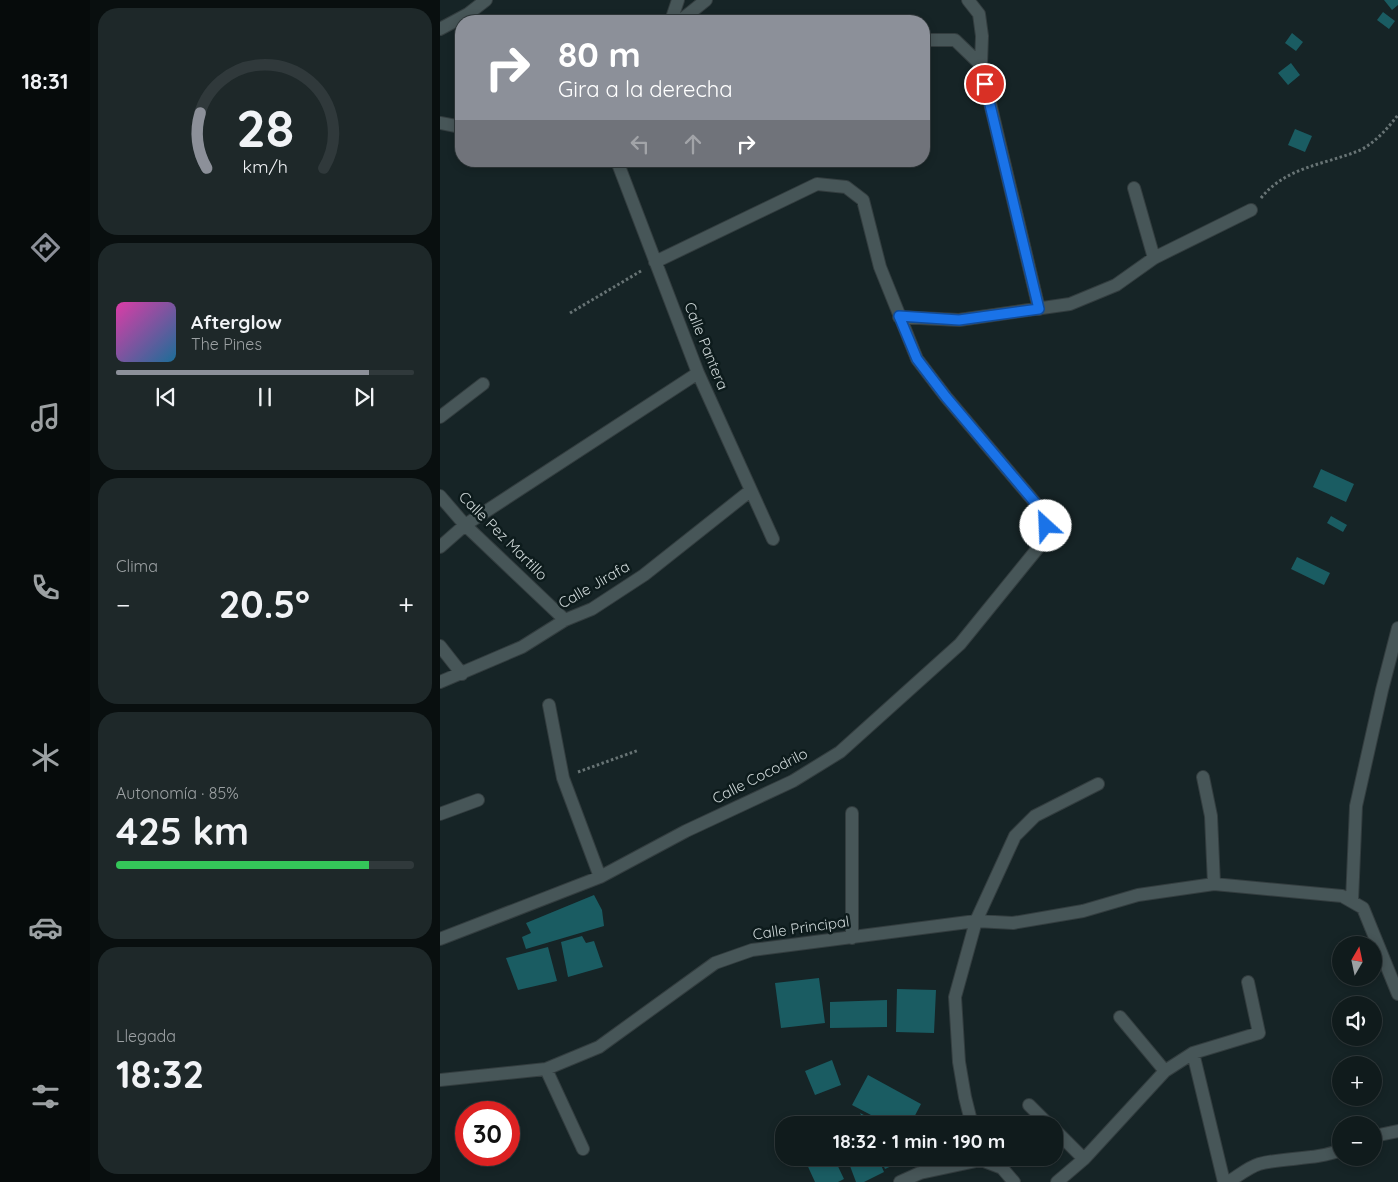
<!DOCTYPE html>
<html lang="es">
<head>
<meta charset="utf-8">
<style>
  :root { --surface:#101b1c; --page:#1e2829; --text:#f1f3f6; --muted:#9ca1a3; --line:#30393b; --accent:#8c9099 }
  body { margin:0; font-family:Quicksand,sans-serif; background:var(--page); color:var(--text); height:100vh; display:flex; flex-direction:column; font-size:19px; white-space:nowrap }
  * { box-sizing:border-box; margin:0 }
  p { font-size:16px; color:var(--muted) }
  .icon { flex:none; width:28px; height:28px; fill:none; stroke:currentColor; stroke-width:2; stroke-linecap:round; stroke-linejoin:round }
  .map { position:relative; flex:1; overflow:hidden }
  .side { display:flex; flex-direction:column; gap:8px; padding:8px; background:#090f0f; width:350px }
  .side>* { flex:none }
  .guide { position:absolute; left:15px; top:15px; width:475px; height:152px; border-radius:20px; box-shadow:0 2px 8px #0003,0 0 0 1px var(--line); background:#8c9099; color:#fff; overflow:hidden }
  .needle { width:32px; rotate:9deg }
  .buttons { position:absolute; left:892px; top:936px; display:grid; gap:10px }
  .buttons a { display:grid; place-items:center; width:50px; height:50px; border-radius:50%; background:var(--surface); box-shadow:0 2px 8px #0003,0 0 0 1px var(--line); font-size:25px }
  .speed { position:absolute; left:15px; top:1101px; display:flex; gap:10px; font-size:25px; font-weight:700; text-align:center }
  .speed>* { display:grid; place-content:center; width:65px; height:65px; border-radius:50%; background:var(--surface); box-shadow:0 2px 8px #0003,0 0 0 1px var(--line); line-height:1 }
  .speed .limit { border:8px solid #d22; background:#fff; color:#111 }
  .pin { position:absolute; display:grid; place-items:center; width:42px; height:42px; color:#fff; margin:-21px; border:2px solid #fff; border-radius:50%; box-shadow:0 1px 5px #0007 }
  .me { position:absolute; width:55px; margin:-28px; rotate:335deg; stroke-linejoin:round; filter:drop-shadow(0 0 4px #0008) }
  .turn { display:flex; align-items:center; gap:18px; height:105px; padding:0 20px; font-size:22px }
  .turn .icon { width:65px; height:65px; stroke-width:2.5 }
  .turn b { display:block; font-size:35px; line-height:42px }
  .lanes { display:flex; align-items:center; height:48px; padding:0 20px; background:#0003; justify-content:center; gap:25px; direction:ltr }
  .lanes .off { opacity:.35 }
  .big { font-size:38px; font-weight:700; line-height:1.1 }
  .side .widget { flex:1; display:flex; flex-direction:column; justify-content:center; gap:8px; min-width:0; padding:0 18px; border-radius:20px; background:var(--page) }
  .side .dial { align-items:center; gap:0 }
  .dial svg { height:130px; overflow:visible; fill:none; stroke:var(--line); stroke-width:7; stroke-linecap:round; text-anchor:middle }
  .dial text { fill:var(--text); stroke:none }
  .song { display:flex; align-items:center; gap:15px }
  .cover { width:60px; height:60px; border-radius:8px; background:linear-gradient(135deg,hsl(320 70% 55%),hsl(200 70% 35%)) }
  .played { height:5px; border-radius:2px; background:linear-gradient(90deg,var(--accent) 85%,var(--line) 85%) }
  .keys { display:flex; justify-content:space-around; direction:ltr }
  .heat { display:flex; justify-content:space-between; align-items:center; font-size:28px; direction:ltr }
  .charge { height:8px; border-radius:4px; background:linear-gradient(90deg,#34c759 85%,var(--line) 0) }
  .trip { position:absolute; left:335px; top:1116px; width:288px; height:50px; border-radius:20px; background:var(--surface); box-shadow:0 2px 8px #0003,0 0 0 1px var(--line); font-weight:700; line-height:50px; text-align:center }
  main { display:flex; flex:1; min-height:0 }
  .tabs { display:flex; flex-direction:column; width:90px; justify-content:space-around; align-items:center; background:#060b0b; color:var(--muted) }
  .tabs .icon { width:35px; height:35px }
  .tabs .active { color:var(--accent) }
  .tabs b { font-size:22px; color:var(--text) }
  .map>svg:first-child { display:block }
  .building { fill:#1a5c62 }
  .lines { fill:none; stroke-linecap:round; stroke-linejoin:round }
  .street-casing { stroke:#333d3f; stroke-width:14 }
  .path { stroke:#687475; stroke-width:3; stroke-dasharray:2.5 2.5; stroke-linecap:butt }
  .street { stroke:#475658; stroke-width:12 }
  .route-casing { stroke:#114b97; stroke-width:12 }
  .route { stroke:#1a73e8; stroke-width:9 }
  .labels { text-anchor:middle; stroke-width:5; stroke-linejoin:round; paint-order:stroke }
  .street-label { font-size:15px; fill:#ced7d8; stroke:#0d1b1c }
</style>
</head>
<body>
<main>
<nav class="tabs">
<b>18:31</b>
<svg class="icon active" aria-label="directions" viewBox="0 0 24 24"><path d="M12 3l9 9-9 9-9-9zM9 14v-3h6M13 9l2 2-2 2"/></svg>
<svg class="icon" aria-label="music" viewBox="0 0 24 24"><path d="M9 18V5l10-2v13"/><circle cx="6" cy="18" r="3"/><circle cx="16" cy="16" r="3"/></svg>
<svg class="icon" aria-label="phone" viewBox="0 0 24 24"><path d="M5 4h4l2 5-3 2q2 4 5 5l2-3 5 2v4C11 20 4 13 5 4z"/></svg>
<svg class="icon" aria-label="climate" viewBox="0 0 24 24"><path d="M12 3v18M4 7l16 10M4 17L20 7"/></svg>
<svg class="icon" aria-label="car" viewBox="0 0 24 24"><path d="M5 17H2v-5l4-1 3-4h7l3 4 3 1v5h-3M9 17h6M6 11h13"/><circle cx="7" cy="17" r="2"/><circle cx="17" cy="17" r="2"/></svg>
<svg class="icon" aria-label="filters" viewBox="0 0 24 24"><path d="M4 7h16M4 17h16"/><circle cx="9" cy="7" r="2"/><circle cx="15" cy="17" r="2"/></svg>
</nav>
<section class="side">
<div class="widget dial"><svg viewBox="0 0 100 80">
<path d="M14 69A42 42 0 1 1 86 69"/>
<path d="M14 69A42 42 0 0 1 10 35" stroke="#8c9099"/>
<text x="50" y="56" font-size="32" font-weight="700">28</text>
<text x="50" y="72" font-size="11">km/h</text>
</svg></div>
<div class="widget">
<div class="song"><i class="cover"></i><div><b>Afterglow</b><p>The Pines</p></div></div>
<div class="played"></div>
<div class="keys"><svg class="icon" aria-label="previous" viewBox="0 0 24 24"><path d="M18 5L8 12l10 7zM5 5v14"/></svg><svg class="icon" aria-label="pause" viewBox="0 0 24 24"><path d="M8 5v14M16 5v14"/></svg><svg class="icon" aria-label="next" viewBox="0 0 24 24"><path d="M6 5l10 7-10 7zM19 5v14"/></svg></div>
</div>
<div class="widget"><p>Clima</p>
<div class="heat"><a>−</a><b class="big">20.5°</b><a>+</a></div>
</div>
<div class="widget"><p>Autonomía · 85%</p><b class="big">425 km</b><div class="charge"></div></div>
<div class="widget"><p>Llegada</p><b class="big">18:32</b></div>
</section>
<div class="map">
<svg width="958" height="1182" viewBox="0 0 958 1182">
  <rect width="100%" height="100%" fill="#162426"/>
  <path class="building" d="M944,0h14v5l-6,5z
    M943,12l12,9 -6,8 -12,-9z
    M852,33l11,9 -7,9 -11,-8z
    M851,63l9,12 -12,10 -10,-12z
    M855,129l17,7 -7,16 -17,-7z
    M881,469l33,15 -8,18 -33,-15z
    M891,516l16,9 -4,7 -16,-9z
    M857,557l33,16 -6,12 -33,-16z
    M154,895l8,15 2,16 -78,23 -4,-12 9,-4 -5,-10z
    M142,936l4,7 8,-2 9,26 -35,10 -7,-35z
    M108,947l9,34 -39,9 -12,-32z
    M379,978l6,45 -44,5 -6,-45z
    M457,989l39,1 -2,43 -38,-1z
    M447,1000v27l-57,1v-26z
    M392,1060l9,25 -26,10 -10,-24z
    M428,1075l53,29 -11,21h-20l-38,-20z
    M420,1113l23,12h-17z
    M418,1115l4,10h-25z
    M364,1158h30l10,21 -6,3h-23z
    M407,1158h31l6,14 -20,10h-8z
    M440,1158h22l-4,5 -13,6z"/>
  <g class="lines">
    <g class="street-casing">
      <path id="street" d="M528,0l11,14 3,22 -1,29
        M231,21l7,-21
        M240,21l26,-21
        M0,29l28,-15 18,-14
        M484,40h31l26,25 58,244
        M0,123l16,3 5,-1
        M177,161l81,212 75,166
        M694,188l20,70
        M459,317l60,3 111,-16 46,-19 38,-27 97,-48
        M0,417l43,-33
        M0,496l25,29 100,95
        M0,547l25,-22 233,-152
        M0,646l22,28
        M0,682l82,-35 43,-27 27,-11 52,-34 106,-84
        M109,705l14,73 37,99
        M763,777l8,39 3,68
        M0,814l38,-14
        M912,901l4,-95 26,-116 16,-62
        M412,938v-125
        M0,939l160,-62 86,-46 107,-50 47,-29 120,-108 82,-101 4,-17 -3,-14 -97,-115 -29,-38 -37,-92 -17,-67 -17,-13 -29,-3 -162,78
        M680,1017l45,54
        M753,1053l31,129
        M106,1069l37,80
        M0,1080l106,-11 53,-22 116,-84 37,-13 224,-29 37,2 70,-12 55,-16 76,-11 128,12 21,12 35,86
        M589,1105l20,20
        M532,1125l-7,-28 -6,-35 -4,-65 21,-76 39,-85 20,-20 63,-32
        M614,1129l30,30
        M934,1136l24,-5
        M541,1158v2l21,8 12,14
        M460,1182l20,-9 61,-13
        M617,1182l27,-23 81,-88 28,-18 66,-20 -11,-51
        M788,1182c10,-6 21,-15 31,-18 27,-7 57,-4 82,-14"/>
    </g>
    <path class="path" d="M821,198c25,-31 62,-33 97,-47 15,-6 30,-23 40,-36
      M130,313l71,-42
      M138,772l61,-22"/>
    <use href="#street" class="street"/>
  </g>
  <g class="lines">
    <g class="route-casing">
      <path id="route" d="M545,84l54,225 -80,11 -60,-4 18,43 29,38 97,115 3,14"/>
    </g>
    <use href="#route" class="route"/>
  </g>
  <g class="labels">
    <g class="street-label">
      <text transform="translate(266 346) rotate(68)" y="5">Calle Pantera</text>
      <text transform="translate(63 536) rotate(45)" y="5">Calle Pez Martillo</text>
      <text transform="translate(154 585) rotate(-30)" y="5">Calle Jirafa</text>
      <text transform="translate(320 776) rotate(-27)" y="5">Calle Cocodrilo</text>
      <text transform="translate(361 928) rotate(-8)" y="5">Calle Principal</text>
    </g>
  </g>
</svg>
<div class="buttons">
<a><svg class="needle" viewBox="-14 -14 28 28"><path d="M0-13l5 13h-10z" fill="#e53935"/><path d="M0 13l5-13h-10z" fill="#9ca1a3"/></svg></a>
<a><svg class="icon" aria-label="sound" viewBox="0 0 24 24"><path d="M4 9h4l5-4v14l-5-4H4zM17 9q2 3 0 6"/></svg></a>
<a>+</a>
<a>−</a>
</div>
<div class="speed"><div class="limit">30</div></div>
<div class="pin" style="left:545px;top:84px;background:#d93025"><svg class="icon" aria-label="arrive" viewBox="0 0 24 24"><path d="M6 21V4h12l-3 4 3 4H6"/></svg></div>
<svg class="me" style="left:606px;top:526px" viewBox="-20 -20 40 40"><circle r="19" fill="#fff"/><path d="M0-13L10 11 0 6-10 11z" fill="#1a73e8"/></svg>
<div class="trip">18:32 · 1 min · 190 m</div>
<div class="guide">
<div class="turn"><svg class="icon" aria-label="right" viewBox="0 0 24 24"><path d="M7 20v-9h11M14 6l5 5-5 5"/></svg><div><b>80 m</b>Gira a la derecha</div></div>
<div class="lanes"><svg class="icon off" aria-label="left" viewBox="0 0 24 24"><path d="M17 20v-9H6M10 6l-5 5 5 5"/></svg><svg class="icon off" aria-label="ahead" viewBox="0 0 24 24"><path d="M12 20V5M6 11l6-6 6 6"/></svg><svg class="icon" aria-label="right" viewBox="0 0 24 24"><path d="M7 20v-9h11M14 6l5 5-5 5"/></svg></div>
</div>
</div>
</main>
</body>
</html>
